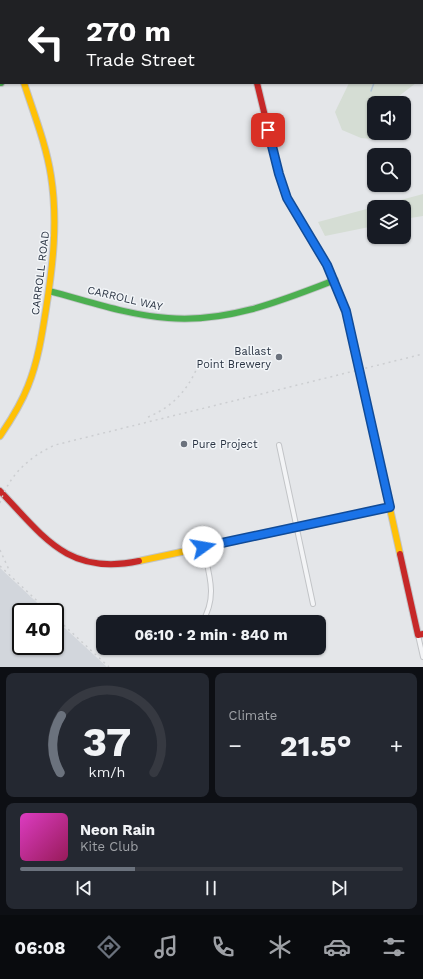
<!DOCTYPE html>
<html lang="en">
<head>
<meta charset="utf-8">
<style>
  :root { --surface:#171b24; --page:#242831; --text:#f1f3f6; --muted:#9ea1a6; --line:#363941; --accent:#6b727d }
  body { margin:0; font-family:"Work Sans",sans-serif; background:var(--page); color:var(--text); height:100vh; display:flex; flex-direction:column; font-size:15px; white-space:nowrap }
  * { box-sizing:border-box; margin:0 }
  p { font-size:13px; color:var(--muted) }
  .icon { flex:none; width:22px; height:22px; fill:none; stroke:currentColor; stroke-width:2; stroke-linecap:round; stroke-linejoin:round }
  .map { position:relative; height:667px; overflow:hidden }
  .sheet { display:flex; flex-direction:column; gap:6px; padding:6px; background:#0d0f14; flex:1 }
  .sheet>* { flex:none }
  .hud { position:absolute; left:0px; top:0px; width:423px; height:84px; box-shadow:0 1px 3px #0004; background:#202124; color:#fff; overflow:hidden }
  .tools { position:absolute; left:367px; top:96px; display:grid; gap:8px }
  .tools a { display:grid; place-items:center; width:44px; height:44px; border-radius:8px; background:var(--surface); box-shadow:0 1px 3px #0004; font-size:20px }
  .speed { position:absolute; left:12px; top:603px; display:flex; gap:8px; font-size:20px; font-weight:700; text-align:center }
  .speed>* { display:grid; place-content:center; width:52px; height:52px; border-radius:50%; background:var(--surface); box-shadow:0 1px 3px #0004; line-height:1 }
  .speed .limit { border:2px solid #111; border-radius:6px; background:#fff; color:#111 }
  .pin { position:absolute; display:grid; place-items:center; width:34px; height:34px; color:#fff; margin:-17px; border-radius:8px; box-shadow:0 2px 6px #0006 }
  .me { position:absolute; width:44px; margin:-22px; rotate:77deg; stroke-linejoin:round; filter:drop-shadow(0 0 3px #0008) }
  .turn { display:flex; align-items:center; gap:14px; height:84px; padding:0 20px; font-size:18px }
  .turn .icon { width:52px; height:52px; stroke-width:2.5 }
  .turn b { display:block; font-size:28px; line-height:34px }
  .big { font-size:30px; font-weight:700; line-height:1.1 }
  .sheet .tile { flex:1; display:flex; flex-direction:column; justify-content:center; gap:6px; min-width:0; padding:0 14px; border-radius:8px; background:var(--page) }
  .sheet .dial { align-items:center; gap:0 }
  .dial svg { height:104px; overflow:visible; fill:none; stroke:var(--line); stroke-width:7; stroke-linecap:round; text-anchor:middle }
  .dial text { fill:var(--text); stroke:none }
  .song { display:flex; align-items:center; gap:12px }
  .cover { width:48px; height:48px; border-radius:6px; background:linear-gradient(135deg,hsl(310 70% 55%),hsl(330 70% 35%)) }
  .played { height:4px; border-radius:2px; background:linear-gradient(90deg,var(--accent) 30%,var(--line) 30%) }
  .keys { display:flex; justify-content:space-around; direction:ltr }
  .heat { display:flex; justify-content:space-between; align-items:center; font-size:22px; direction:ltr }
  .sheet .tiles { flex:1; display:grid; gap:6px; grid-template-columns:1fr 1fr }
  .tile:last-child { grid-column:span 2 }
  .trip { position:absolute; left:96px; top:615px; width:230px; height:40px; border-radius:8px; background:var(--surface); box-shadow:0 1px 3px #0004; font-weight:700; line-height:40px; text-align:center }
  .tabs { display:flex; height:64px; justify-content:space-around; align-items:center; background:#090b0e; color:var(--muted) }
  .tabs .icon { width:28px; height:28px }
  .tabs .selected { color:var(--accent) }
  .tabs b { font-size:18px; color:var(--text) }
  .map>svg:first-child { display:block }
  .built { fill:#d2d6dc }
  .green { fill:#d5ddd4 }
  .lines { fill:none; stroke-linecap:round; stroke-linejoin:round }
  .stream { stroke:#b2c4d4; stroke-width:1.5 }
  .street-casing { stroke:#c2c4c7; stroke-width:6 }
  .fast-casing { stroke:#c2c4c7; stroke-width:8 }
  .slow-casing { stroke:#c2c4c7; stroke-width:8 }
  .jam-casing { stroke:#c2c4c7; stroke-width:8 }
  .street { stroke:#f3f4f6; stroke-width:4 }
  .fast { stroke:#4caf50; stroke-width:6 }
  .slow { stroke:#ffc107; stroke-width:6 }
  .jam { stroke:#c62828; stroke-width:6 }
  .rail { stroke:#ccced1; stroke-width:1.5; stroke-dasharray:2 4; stroke-linecap:butt }
  .route-casing { stroke:#114b97; stroke-width:10 }
  .route { stroke:#1a73e8; stroke-width:7 }
  .poi-dot { fill:#6b727d; stroke:#f2f5f8; stroke-width:1.5 }
  .labels { text-anchor:middle; stroke-width:3; stroke-linejoin:round; paint-order:stroke }
  .street-label { font-size:11px; fill:#2a3443; stroke:#f2f5f8 }
  .poi-label { font-size:11px; fill:#2a3443; stroke:#f2f5f8; text-anchor:end }
</style>
</head>
<body>
<div class="map">
<svg width="423" height="667" viewBox="0 0 423 667">
  <rect width="100%" height="100%" fill="#e4e6e9"/>
  <path class="built" d="M0,568l47,44h-26v34h34v-27l52,48h-107z"/>
  <path class="green" d="M416,0h7l-1,78v-77h-7z
    M349,83h67l-17,13 -2,7h-23v30h11l-2,7 -22,-2 -19,-8 -7,-18z
    M423,194v22l-19,3v-12h-29z
    M374,207v19l-49,10 -7,-14z"/>
  <g class="lines">
    <path class="stream" d="M422,47h1
      M371,91l3,-8"/>
    <g class="street-casing">
      <path id="street" d="M279,445l34,159
        M202,622c16,-25 7,-48 1,-75
        M418,635l5,22"/>
    </g>
    <g class="fast-casing">
      <path id="fast" d="M0,83h1
        M49,291c39,10 78,24 119,27 59,5 113,-17 167,-38"/>
    </g>
    <g class="slow-casing">
      <path id="slow" d="M238,0v1
        M0,9l1,3
        M347,314l53,240
        M0,436c11,-16 21,-32 28,-50 10,-25 14,-51 18,-77 7,-44 12,-88 5,-133 -5,-32 -17,-62 -27,-93
        M139,561l160,-34"/>
    </g>
    <g class="jam-casing">
      <path id="jam" d="M257,83l22,91 8,24 40,67 20,49
        M0,491c44,46 68,85 139,70
        M299,527l91,-20
        M400,554l18,81 5,-1"/>
    </g>
    <use href="#street" class="street"/>
    <use href="#fast" class="fast"/>
    <use href="#slow" class="slow"/>
    <use href="#jam" class="jam"/>
    <path class="rail" d="M148,417c24,-10 39,-26 49,-49
      M0,503c9,-28 29,-46 55,-58l368,-91
      M0,550l10,22
      M0,566l49,46
      M55,617l54,50"/>
  </g>
  <g class="lines">
    <g class="route-casing">
      <path id="route" d="M203,547l187,-40 -44,-196 -19,-46 -40,-67 -8,-24 -11,-44"/>
    </g>
    <use href="#route" class="route"/>
  </g>
  <g class="poi-dot">
    <circle cx="279" cy="357" r="4"/>
    <circle cx="184" cy="444" r="4"/>
  </g>
  <g class="labels">
    <g class="street-label">
      <text transform="translate(40 273) rotate(-83)" y="4">CARROLL ROAD</text>
      <text transform="translate(125 298) rotate(13)" y="4">CARROLL WAY</text>
    </g>
    <g class="poi-label">
      <text x="271" y="355">Ballast<tspan x="271" dy="13">Point Brewery</tspan></text>
      <text x="192" y="448" text-anchor="start">Pure Project</text>
    </g>
  </g>
</svg>
<div class="tools">
<a><svg class="icon" aria-label="sound" viewBox="0 0 24 24"><path d="M4 9h4l5-4v14l-5-4H4zM17 9q2 3 0 6"/></svg></a>
<a><svg class="icon" aria-label="search" viewBox="0 0 24 24"><circle cx="10" cy="10" r="6"/><path d="M15 15l6 6"/></svg></a>
<a><svg class="icon" aria-label="layers" viewBox="0 0 24 24"><path d="M12 4l9 5-9 5-9-5zM3 14l9 5 9-5"/></svg></a>
</div>
<div class="speed"><div class="limit">40</div></div>
<div class="pin" style="left:268px;top:130px;background:#d93025"><svg class="icon" aria-label="arrive" viewBox="0 0 24 24"><path d="M6 21V4h12l-3 4 3 4H6"/></svg></div>
<svg class="me" style="left:203px;top:547px" viewBox="-20 -20 40 40"><circle r="19" fill="#fff"/><path d="M0-13L10 11 0 6-10 11z" fill="#1a73e8"/></svg>
<div class="trip">06:10 · 2 min · 840 m</div>
<div class="hud">
<div class="turn"><svg class="icon" aria-label="left" viewBox="0 0 24 24"><path d="M17 20v-9H6M10 6l-5 5 5 5"/></svg><div><b>270 m</b>Trade Street</div></div>
</div>
</div>
<section class="sheet">
<div class="tiles">
<div class="tile dial"><svg viewBox="0 0 100 80">
<path d="M14 69A42 42 0 1 1 86 69"/>
<path d="M14 69A42 42 0 0 1 15 25" stroke="#6b727d"/>
<text x="50" y="56" font-size="32" font-weight="700">37</text>
<text x="50" y="72" font-size="11">km/h</text>
</svg></div>
<div class="tile"><p>Climate</p>
<div class="heat"><a>−</a><b class="big">21.5°</b><a>+</a></div>
</div>
<div class="tile">
<div class="song"><i class="cover"></i><div><b>Neon Rain</b><p>Kite Club</p></div></div>
<div class="played"></div>
<div class="keys"><svg class="icon" aria-label="previous" viewBox="0 0 24 24"><path d="M18 5L8 12l10 7zM5 5v14"/></svg><svg class="icon" aria-label="pause" viewBox="0 0 24 24"><path d="M8 5v14M16 5v14"/></svg><svg class="icon" aria-label="next" viewBox="0 0 24 24"><path d="M6 5l10 7-10 7zM19 5v14"/></svg></div>
</div>
</div>
</section>
<nav class="tabs">
<b>06:08</b>
<svg class="icon selected" aria-label="directions" viewBox="0 0 24 24"><path d="M12 3l9 9-9 9-9-9zM9 14v-3h6M13 9l2 2-2 2"/></svg>
<svg class="icon" aria-label="music" viewBox="0 0 24 24"><path d="M9 18V5l10-2v13"/><circle cx="6" cy="18" r="3"/><circle cx="16" cy="16" r="3"/></svg>
<svg class="icon" aria-label="phone" viewBox="0 0 24 24"><path d="M5 4h4l2 5-3 2q2 4 5 5l2-3 5 2v4C11 20 4 13 5 4z"/></svg>
<svg class="icon" aria-label="climate" viewBox="0 0 24 24"><path d="M12 3v18M4 7l16 10M4 17L20 7"/></svg>
<svg class="icon" aria-label="car" viewBox="0 0 24 24"><path d="M5 17H2v-5l4-1 3-4h7l3 4 3 1v5h-3M9 17h6M6 11h13"/><circle cx="7" cy="17" r="2"/><circle cx="17" cy="17" r="2"/></svg>
<svg class="icon" aria-label="filters" viewBox="0 0 24 24"><path d="M4 7h16M4 17h16"/><circle cx="9" cy="7" r="2"/><circle cx="15" cy="17" r="2"/></svg>
</nav>
</body>
</html>
